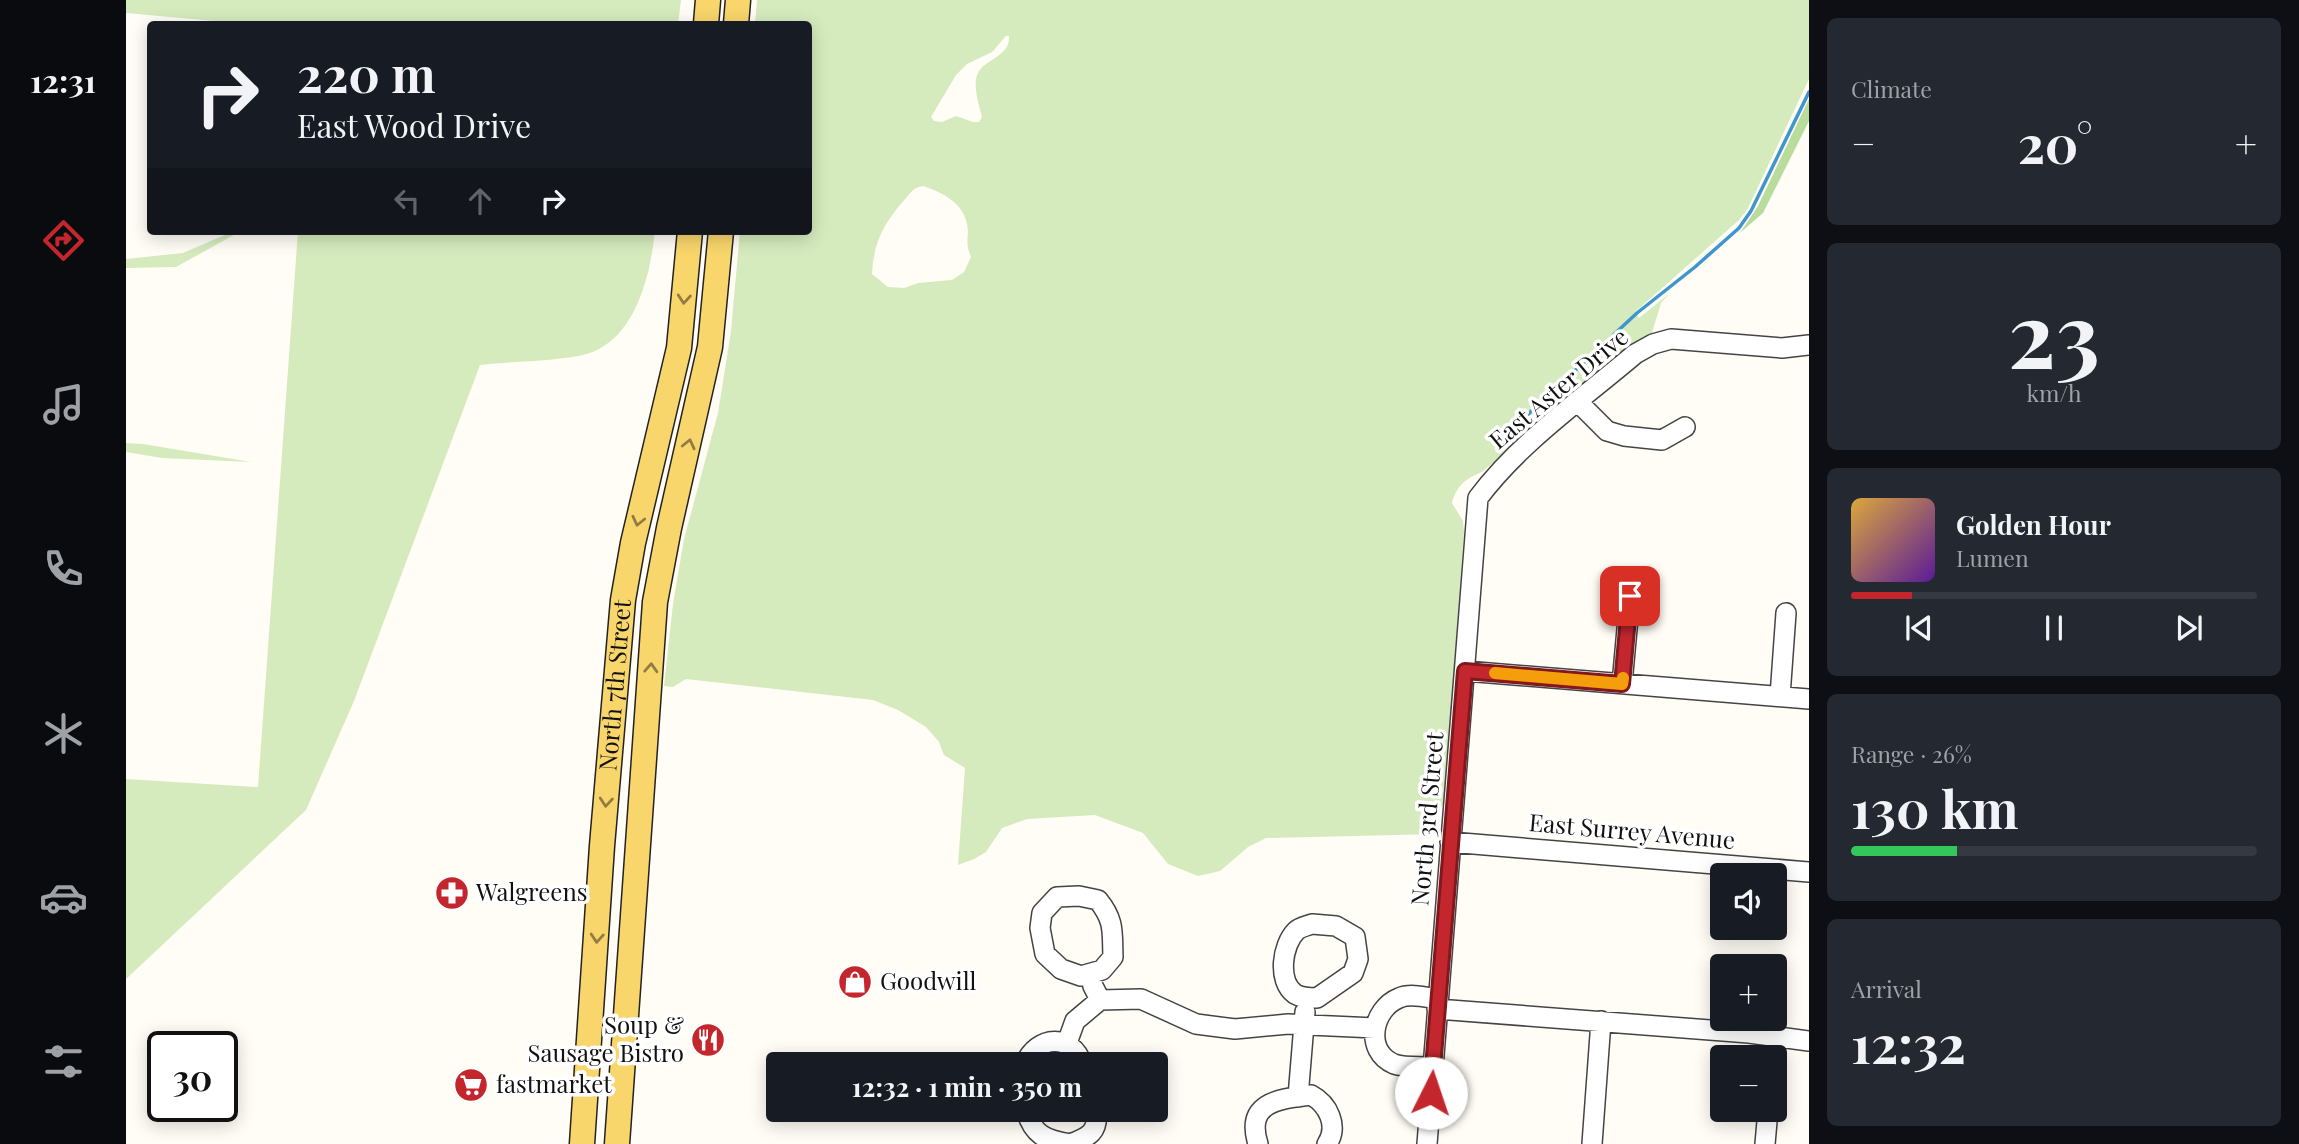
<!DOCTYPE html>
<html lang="en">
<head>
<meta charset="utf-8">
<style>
  :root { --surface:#171b24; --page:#242831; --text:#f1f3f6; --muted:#9ea1a6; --line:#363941; --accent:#c4262e }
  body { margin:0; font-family:"Playfair Display",serif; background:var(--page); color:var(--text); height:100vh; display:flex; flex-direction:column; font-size:26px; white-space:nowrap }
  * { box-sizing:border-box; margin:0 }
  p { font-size:23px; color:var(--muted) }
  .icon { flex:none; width:38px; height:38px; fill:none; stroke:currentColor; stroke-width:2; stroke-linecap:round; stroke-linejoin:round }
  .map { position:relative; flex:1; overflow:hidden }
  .sheet { display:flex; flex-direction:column; gap:18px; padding:18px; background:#0d0f14; width:490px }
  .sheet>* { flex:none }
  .top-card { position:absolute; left:21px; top:21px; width:665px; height:214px; border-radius:7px; box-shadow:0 4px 18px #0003; background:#171b24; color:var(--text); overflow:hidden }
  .buttons { position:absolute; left:1584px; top:863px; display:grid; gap:14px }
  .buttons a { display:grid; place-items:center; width:77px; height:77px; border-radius:7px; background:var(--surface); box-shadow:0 4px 18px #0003; font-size:35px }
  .speed { position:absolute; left:21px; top:1031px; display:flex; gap:14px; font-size:35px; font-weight:700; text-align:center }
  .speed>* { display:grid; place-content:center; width:91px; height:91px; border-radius:50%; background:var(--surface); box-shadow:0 4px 18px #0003; line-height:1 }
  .speed .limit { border:4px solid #111; border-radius:10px; background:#fff; color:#111 }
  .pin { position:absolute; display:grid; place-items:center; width:60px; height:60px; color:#fff; margin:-30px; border-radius:14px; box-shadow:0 4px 10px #0006 }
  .me { position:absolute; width:77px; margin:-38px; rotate:4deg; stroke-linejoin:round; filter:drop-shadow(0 0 5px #0008) }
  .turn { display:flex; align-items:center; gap:24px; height:147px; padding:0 35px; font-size:32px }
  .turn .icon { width:91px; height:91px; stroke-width:2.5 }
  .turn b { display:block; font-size:49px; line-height:60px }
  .lanes { display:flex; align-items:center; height:66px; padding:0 35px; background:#0003; justify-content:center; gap:35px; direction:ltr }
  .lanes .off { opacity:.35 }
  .big { font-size:52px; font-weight:700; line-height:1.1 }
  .sheet .widget { flex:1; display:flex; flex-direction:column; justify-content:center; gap:10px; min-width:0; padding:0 24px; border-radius:10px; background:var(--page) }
  .sheet .dial { align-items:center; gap:0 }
  .dial b { font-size:91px; line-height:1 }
  .song { display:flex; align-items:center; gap:21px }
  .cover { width:84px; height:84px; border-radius:10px; background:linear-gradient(135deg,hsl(40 70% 55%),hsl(270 70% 35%)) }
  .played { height:7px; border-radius:4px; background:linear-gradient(90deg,var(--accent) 15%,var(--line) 15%) }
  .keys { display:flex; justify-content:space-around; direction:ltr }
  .heat { display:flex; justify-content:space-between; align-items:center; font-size:38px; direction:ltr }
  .charge { height:10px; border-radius:5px; background:linear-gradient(90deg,#34c759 26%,var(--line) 0) }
  .trip { position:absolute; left:640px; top:1052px; width:402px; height:70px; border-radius:7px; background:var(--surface); box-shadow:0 4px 18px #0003; font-weight:700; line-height:70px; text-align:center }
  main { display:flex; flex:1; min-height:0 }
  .tab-bar { display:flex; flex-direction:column; width:126px; justify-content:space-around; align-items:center; background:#090b0e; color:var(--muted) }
  .tab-bar .icon { width:49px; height:49px }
  .tab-bar .selected { color:var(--accent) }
  .tab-bar b { font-size:32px; color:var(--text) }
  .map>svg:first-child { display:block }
  .green { fill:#d5ebbd; fill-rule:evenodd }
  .forest { fill:#b9dc9c }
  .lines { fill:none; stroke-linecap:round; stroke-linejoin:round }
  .stream { stroke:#3f96cf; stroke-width:3.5 }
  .minor-casing { stroke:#444; stroke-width:22 }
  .major-casing { stroke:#222; stroke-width:27 }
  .minor { stroke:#fff; stroke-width:19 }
  .major { stroke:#f9d66b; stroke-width:24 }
  .oneway { stroke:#917d42 }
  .route-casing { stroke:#7f191e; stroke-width:18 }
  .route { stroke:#c4262e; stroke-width:12 }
  .slow { stroke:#f59e0b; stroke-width:12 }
  .labels { text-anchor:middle; stroke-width:7; stroke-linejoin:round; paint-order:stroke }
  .street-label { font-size:24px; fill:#111; stroke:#fff }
  .poi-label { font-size:24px; fill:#111; stroke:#fff; text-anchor:start }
</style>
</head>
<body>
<main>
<nav class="tab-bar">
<b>12:31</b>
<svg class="icon selected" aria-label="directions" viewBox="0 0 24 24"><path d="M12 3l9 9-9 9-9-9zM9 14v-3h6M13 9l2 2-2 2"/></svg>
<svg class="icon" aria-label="music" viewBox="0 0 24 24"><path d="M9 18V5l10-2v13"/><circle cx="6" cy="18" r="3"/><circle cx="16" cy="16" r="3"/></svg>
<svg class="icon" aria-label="phone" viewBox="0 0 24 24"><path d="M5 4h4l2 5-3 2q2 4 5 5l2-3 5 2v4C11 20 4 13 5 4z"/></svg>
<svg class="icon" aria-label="climate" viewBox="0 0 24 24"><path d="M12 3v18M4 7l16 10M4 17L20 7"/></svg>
<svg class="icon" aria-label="car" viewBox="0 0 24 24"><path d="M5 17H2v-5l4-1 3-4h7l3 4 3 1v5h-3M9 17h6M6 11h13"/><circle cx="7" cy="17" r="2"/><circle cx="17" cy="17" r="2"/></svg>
<svg class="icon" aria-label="filters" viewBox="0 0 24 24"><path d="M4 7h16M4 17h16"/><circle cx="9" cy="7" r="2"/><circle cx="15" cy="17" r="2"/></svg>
</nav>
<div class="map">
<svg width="1683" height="1144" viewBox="0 0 1683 1144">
  <rect width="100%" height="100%" fill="#fffdf5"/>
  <path class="green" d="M0,0h555l-3,24h-431l-121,-11z
    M631,0h1052v79l-61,129 -9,12 -104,92 4,6 31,-25 -9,10 -10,33 -27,14 -142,122c-17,7 -25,13 -30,31l11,18 1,11 -20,271 -5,6 -1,25 -172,4 -18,9 -28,24 -22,5 -30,-12 -25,-31 -48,-18 -68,4 -25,9 -16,24 -12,7 -16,6 7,-97 -21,-13 -5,-13 -13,-15 -28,-17 -25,-10 -187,-21 -13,8 -9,-1 9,-82 11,-65 34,-126 13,-82 9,-100h68v-207h-53zM880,36h3c2,20 -25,24 -31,37 -6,11 1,32 4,44l-3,5h-6l-17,-6 -14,6 -8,-1 -3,-4 25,-42 11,-11 25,-12zM797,186c19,6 40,17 44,38 3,13 -3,16 4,33l-7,15 -12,8 -34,3 -14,5 -16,-1 -16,-13c2,-34 12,-51 34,-76 6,-7 7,-10 17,-12z
    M108,231h7l-65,36 -50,1v-9l57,-6z
    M172,231h357c-5,47 -21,116 -77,125 -32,6 -66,5 -98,9l-126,336 -48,109 -180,169v-200l132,8z
    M0,443l17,1 108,18 -89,-4 -36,-6z"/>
  <path class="forest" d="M1683,99v22l-46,92 -23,20 18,-27z"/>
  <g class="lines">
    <path class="stream" d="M1390,446v-13l8,-15 113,-105 58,-46 44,-39 12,-17 58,-119"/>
    <g class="minor-casing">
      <path id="minor" d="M1452,402l29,29 17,5 38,4 23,-13
        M1339,671l344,28
        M1496,684l8,-88
        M1654,696l6,-83
        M1324,842l359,30
        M953,896l19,4c17,21 14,32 15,57l-11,13 -21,6 -20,-7 -16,-15 -5,-26 2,-15 15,-16z
        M1186,924l24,2 19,11 3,22 -5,14 -36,25c-6,0 -17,-1 -22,-4 -18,-13 -13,-49 1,-63 4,-4 11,-5 16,-7z
        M974,1000l41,-1 55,25 39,5 53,-5 87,4
        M1311,1009l312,24 60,8
        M941,1043l8,-22 25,-21 -7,-14 -3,-11
        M1646,1057l2,-21
        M899,1064c12,-29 47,-31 57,0
        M1307,1067c-12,-1 -29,1 -39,-3 -30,-13 -22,-55 5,-66 11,-5 26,-1 38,1
        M1172,1097l7,-85
        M900,1110c7,25 19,30 44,34
        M944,1144c19,-7 29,-12 26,-34
        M1132,1144c-13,-42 21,-45 53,-49 17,9 28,31 16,49
        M1301,1144l51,-646c41,-55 104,-99 157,-144l18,-10 18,-5 111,9 27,-3
        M1466,1144l9,-123
        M1639,1144l3,-34"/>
    </g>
    <g class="major-casing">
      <g id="major">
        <path d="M580,24l2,-24"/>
        <path d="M610,24l2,-24"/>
        <path id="s1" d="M456,1144l20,-298 21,-246 10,-57 46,-195 11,-117"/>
        <path d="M491,1144l38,-542 14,-74 41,-181 11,-116"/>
      </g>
    </g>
    <use href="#minor" class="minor"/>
    <use href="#major" class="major"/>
  </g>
  <defs><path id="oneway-chevron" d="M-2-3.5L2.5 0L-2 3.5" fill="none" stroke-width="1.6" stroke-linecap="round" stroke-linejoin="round" transform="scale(1.75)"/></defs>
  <g class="oneway">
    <use href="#oneway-chevron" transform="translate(558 299) rotate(95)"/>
    <use href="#oneway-chevron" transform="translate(563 444) rotate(-77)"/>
    <use href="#oneway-chevron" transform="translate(512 521) rotate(103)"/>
    <use href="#oneway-chevron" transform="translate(525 668) rotate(-87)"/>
    <use href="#oneway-chevron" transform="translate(480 802) rotate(95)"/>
    <use href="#oneway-chevron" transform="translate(471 938) rotate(94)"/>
  </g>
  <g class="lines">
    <g class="route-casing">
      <path id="route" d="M1305,1093l34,-422 157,13 8,-88"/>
    </g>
    <use href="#route" class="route"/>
    <path class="slow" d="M1369,673l127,11 1,-6"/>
  </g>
  <defs>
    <g id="pharmacy-disc" transform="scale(1.75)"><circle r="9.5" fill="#c4262e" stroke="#fff"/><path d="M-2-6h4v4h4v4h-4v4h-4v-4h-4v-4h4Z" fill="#fff"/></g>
    <g id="shop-disc" transform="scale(1.75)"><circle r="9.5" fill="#c4262e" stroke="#fff"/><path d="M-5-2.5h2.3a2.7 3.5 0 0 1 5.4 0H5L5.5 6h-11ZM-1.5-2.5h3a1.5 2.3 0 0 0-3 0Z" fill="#fff"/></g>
    <g id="restaurant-disc" transform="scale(1.75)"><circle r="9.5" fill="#c4262e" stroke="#fff"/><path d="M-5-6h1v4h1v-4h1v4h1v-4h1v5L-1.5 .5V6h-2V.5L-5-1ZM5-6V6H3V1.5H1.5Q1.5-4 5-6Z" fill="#fff"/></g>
    <g id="supermarket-disc" transform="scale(1.75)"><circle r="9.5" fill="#c4262e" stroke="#fff"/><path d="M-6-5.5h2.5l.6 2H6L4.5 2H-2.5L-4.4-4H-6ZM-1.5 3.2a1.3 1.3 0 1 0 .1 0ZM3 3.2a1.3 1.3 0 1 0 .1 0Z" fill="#fff"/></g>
  </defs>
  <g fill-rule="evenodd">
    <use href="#pharmacy-disc" x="326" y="893"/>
    <use href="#shop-disc" x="729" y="982"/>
    <use href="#restaurant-disc" x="582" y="1040"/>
    <use href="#supermarket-disc" x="345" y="1085"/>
  </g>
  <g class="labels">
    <g class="street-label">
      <text transform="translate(1433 389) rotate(-40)" y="8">East Aster Drive</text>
      <text dy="8" stroke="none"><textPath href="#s1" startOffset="460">North 7th Street</textPath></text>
      <text transform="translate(1302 819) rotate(-85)" y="8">North 3rd Street</text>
      <text transform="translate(1506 832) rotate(5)" y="8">East Surrey Avenue</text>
    </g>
    <g class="poi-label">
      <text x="350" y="901">Walgreens</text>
      <text x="754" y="990">Goodwill</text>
      <text x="558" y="1034" text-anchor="end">Soup &amp;<tspan x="558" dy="28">Sausage Bistro</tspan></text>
      <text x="370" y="1093">fastmarket</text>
    </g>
  </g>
</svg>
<div class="buttons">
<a><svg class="icon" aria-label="sound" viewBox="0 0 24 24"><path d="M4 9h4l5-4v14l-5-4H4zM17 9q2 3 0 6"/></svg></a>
<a>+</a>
<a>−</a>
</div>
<div class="speed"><div class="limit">30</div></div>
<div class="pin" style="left:1504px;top:596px;background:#d93025"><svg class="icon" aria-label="arrive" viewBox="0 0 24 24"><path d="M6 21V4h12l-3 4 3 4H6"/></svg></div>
<svg class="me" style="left:1305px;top:1093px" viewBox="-20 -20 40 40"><circle r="19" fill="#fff"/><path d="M0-13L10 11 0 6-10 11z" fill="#c4262e"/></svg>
<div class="trip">12:32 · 1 min · 350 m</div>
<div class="top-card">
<div class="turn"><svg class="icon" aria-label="right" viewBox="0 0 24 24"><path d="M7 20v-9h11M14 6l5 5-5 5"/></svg><div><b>220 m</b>East Wood Drive</div></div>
<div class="lanes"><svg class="icon off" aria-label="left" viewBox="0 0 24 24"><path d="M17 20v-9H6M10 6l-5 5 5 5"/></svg><svg class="icon off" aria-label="ahead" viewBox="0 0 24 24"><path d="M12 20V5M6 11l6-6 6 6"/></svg><svg class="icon" aria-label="right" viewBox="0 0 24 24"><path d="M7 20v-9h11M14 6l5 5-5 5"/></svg></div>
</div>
</div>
<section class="sheet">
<div class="widget"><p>Climate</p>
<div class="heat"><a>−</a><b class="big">20°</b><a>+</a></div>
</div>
<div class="widget dial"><b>23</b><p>km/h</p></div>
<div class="widget">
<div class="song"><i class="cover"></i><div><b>Golden Hour</b><p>Lumen</p></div></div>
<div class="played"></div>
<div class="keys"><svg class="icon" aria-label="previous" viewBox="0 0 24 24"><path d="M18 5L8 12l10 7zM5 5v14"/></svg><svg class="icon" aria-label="pause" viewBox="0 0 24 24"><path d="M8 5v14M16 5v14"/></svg><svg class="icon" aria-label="next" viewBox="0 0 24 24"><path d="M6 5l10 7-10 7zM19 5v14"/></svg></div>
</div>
<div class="widget"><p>Range · 26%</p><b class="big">130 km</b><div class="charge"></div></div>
<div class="widget"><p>Arrival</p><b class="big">12:32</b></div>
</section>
</main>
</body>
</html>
